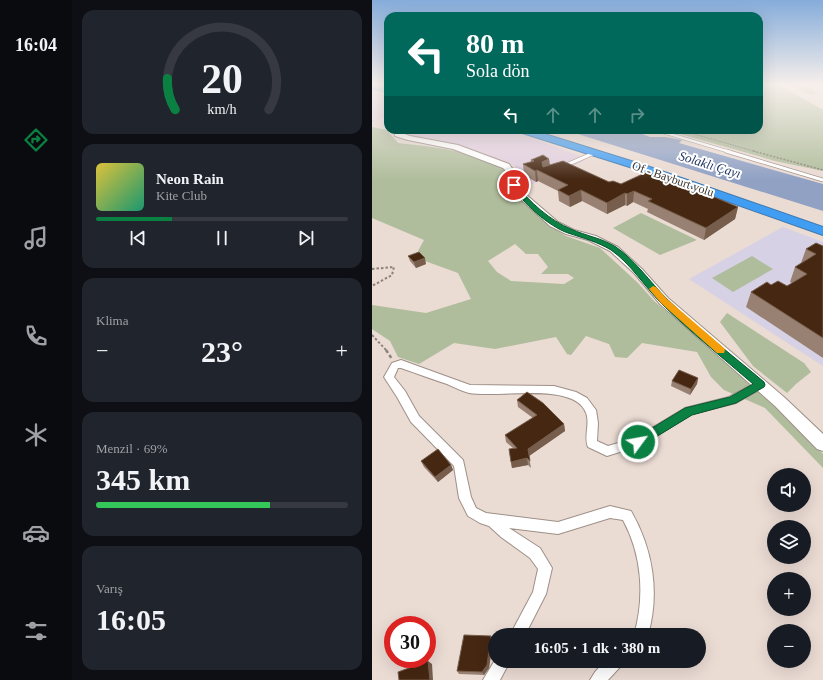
<!DOCTYPE html>
<html lang="tr">
<head>
<meta charset="utf-8">
<style>
  :root { --surface:#171b24; --page:#20242c; --text:#f1f3f6; --muted:#9ea1a6; --line:#363941; --accent:#0b8043 }
  body { margin:0; font-family:Georgia,serif; background:var(--page); color:var(--text); height:100vh; display:flex; flex-direction:column; font-size:15px; white-space:nowrap }
  * { box-sizing:border-box; margin:0 }
  p { font-size:13px; color:var(--muted) }
  .icon { flex:none; width:22px; height:22px; fill:none; stroke:currentColor; stroke-width:2; stroke-linecap:round; stroke-linejoin:round }
  .map { position:relative; flex:1; overflow:hidden }
  .side { display:flex; flex-direction:column; gap:10px; padding:10px; background:#0d0f14; width:300px }
  .side>* { flex:none }
  .banner { position:absolute; left:12px; top:12px; width:379px; height:122px; border-radius:12px; box-shadow:0 4px 16px #0002; background:#00695c; color:#fff; overflow:hidden }
  .controls { position:absolute; left:395px; top:468px; display:grid; gap:8px }
  .controls a { display:grid; place-items:center; width:44px; height:44px; border-radius:50%; background:var(--surface); box-shadow:0 4px 16px #0002; font-size:20px }
  .speed { position:absolute; left:12px; top:616px; display:flex; gap:8px; font-size:20px; font-weight:700; text-align:center }
  .speed>* { display:grid; place-content:center; width:52px; height:52px; border-radius:50%; background:var(--surface); box-shadow:0 4px 16px #0002; line-height:1 }
  .speed .limit { border:6px solid #d22; background:#fff; color:#111 }
  .pin { position:absolute; display:grid; place-items:center; width:34px; height:34px; color:#fff; margin:-17px; border:2px solid #fff; border-radius:50%; box-shadow:0 1px 4px #0007 }
  .me { position:absolute; width:44px; margin:-22px; rotate:58deg; stroke-linejoin:round; filter:drop-shadow(0 0 3px #0008) }
  .turn { display:flex; align-items:center; gap:14px; height:84px; padding:0 16px; font-size:18px }
  .turn .icon { width:52px; height:52px; stroke-width:2.5 }
  .turn b { display:block; font-size:28px; line-height:34px }
  .lanes { display:flex; align-items:center; height:38px; padding:0 16px; background:#0003; justify-content:center; gap:20px; direction:ltr }
  .lanes .off { opacity:.35 }
  .big { font-size:30px; font-weight:700; line-height:1.1 }
  .side .tile { flex:1; display:flex; flex-direction:column; justify-content:center; gap:6px; min-width:0; padding:0 14px; border-radius:12px; background:var(--page) }
  .side .dial { align-items:center; gap:0 }
  .dial svg { height:104px; overflow:visible; fill:none; stroke:var(--line); stroke-width:7; stroke-linecap:round; text-anchor:middle }
  .dial text { fill:var(--text); stroke:none }
  .song { display:flex; align-items:center; gap:12px }
  .cover { width:48px; height:48px; border-radius:6px; background:linear-gradient(135deg,hsl(50 70% 55%),hsl(160 70% 35%)) }
  .played { height:4px; border-radius:2px; background:linear-gradient(90deg,var(--accent) 30%,var(--line) 30%) }
  .keys { display:flex; justify-content:space-around; direction:ltr }
  .heat { display:flex; justify-content:space-between; align-items:center; font-size:22px; direction:ltr }
  .charge { height:6px; border-radius:3px; background:linear-gradient(90deg,#34c759 69%,var(--line) 0) }
  .trip { position:absolute; left:116px; top:628px; width:218px; height:40px; border-radius:20px; background:var(--surface); box-shadow:0 4px 16px #0002; font-weight:700; line-height:40px; text-align:center }
  main { display:flex; flex:1; min-height:0 }
  .dock { display:flex; flex-direction:column; width:72px; justify-content:space-around; align-items:center; background:#090b0e; color:var(--muted) }
  .dock .icon { width:28px; height:28px }
  .dock .selected { color:var(--accent) }
  .dock b { font-size:18px; color:var(--text) }
  .map>svg:first-child { display:block }
  .industrial { fill:#e1cede }
  .education { fill:#d7d1e6 }
  .green { fill:#b0bd9c; fill-rule:evenodd }
  .water { fill:#90a1c4 }
  .lines { fill:none; stroke-linecap:round; stroke-linejoin:round }
  .lane-far1-casing { stroke:#9e9088; stroke-width:3.5 }
  .lane-casing { stroke:#9e9088; stroke-width:4.5 }
  .street-casing { stroke:#9e9088; stroke-width:2 }
  .secondary-casing { stroke:#9e9088; stroke-width:2 }
  .highway-casing { stroke:#3e78ae; stroke-width:2 }
  .path-far3 { stroke:#8c827d; stroke-width:1; stroke-dasharray:1.5 1; stroke-linecap:butt }
  .path-far2 { stroke:#8c827d; stroke-width:1.5; stroke-dasharray:2 1.5; stroke-linecap:butt }
  .path-far1 { stroke:#8c827d; stroke-width:2; stroke-dasharray:2.5 2; stroke-linecap:butt }
  .path { stroke:#8c827d; stroke-width:2.5; stroke-dasharray:3.5 2.5; stroke-linecap:butt }
  .lane-far1 { stroke:#fff; stroke-width:2.5 }
  .lane { stroke:#fff; stroke-width:3 }
  .street { fill:#fff; fill-rule:evenodd }
  .secondary { fill:#fff; fill-rule:evenodd }
  .highway { fill:#409df2; fill-rule:evenodd }
  .wall { fill:#988172 }
  .shaded-wall { fill:#765d4c }
  .building { fill:#452712; stroke:#765d4c }
  .route { fill:#0b8043; stroke:#07532c }
  .slow { fill:#f59e0b }
  .labels { text-anchor:middle; stroke-width:4; stroke-linejoin:round; paint-order:stroke }
  .far-street-label { font-size:12px; fill:#3a3431; stroke:#fff }
  .far-water-label { font-size:13px; font-style:italic; fill:#1d315f; stroke:#fff }
</style>
</head>
<body>
<main>
<nav class="dock">
<b>16:04</b>
<svg class="icon selected" aria-label="directions" viewBox="0 0 24 24"><path d="M12 3l9 9-9 9-9-9zM9 14v-3h6M13 9l2 2-2 2"/></svg>
<svg class="icon" aria-label="music" viewBox="0 0 24 24"><path d="M9 18V5l10-2v13"/><circle cx="6" cy="18" r="3"/><circle cx="16" cy="16" r="3"/></svg>
<svg class="icon" aria-label="phone" viewBox="0 0 24 24"><path d="M5 4h4l2 5-3 2q2 4 5 5l2-3 5 2v4C11 20 4 13 5 4z"/></svg>
<svg class="icon" aria-label="climate" viewBox="0 0 24 24"><path d="M12 3v18M4 7l16 10M4 17L20 7"/></svg>
<svg class="icon" aria-label="car" viewBox="0 0 24 24"><path d="M5 17H2v-5l4-1 3-4h7l3 4 3 1v5h-3M9 17h6M6 11h13"/><circle cx="7" cy="17" r="2"/><circle cx="17" cy="17" r="2"/></svg>
<svg class="icon" aria-label="filters" viewBox="0 0 24 24"><path d="M4 7h16M4 17h16"/><circle cx="9" cy="7" r="2"/><circle cx="15" cy="17" r="2"/></svg>
</nav>
<section class="side">
<div class="tile dial"><svg viewBox="0 0 100 80">
<path d="M14 69A42 42 0 1 1 86 69"/>
<path d="M14 69A42 42 0 0 1 8 45" stroke="#0b8043"/>
<text x="50" y="56" font-size="32" font-weight="700">20</text>
<text x="50" y="72" font-size="11">km/h</text>
</svg></div>
<div class="tile">
<div class="song"><i class="cover"></i><div><b>Neon Rain</b><p>Kite Club</p></div></div>
<div class="played"></div>
<div class="keys"><svg class="icon" aria-label="previous" viewBox="0 0 24 24"><path d="M18 5L8 12l10 7zM5 5v14"/></svg><svg class="icon" aria-label="pause" viewBox="0 0 24 24"><path d="M8 5v14M16 5v14"/></svg><svg class="icon" aria-label="next" viewBox="0 0 24 24"><path d="M6 5l10 7-10 7zM19 5v14"/></svg></div>
</div>
<div class="tile"><p>Klima</p>
<div class="heat"><a>−</a><b class="big">23°</b><a>+</a></div>
</div>
<div class="tile"><p>Menzil · 69%</p><b class="big">345 km</b><div class="charge"></div></div>
<div class="tile"><p>Varış</p><b class="big">16:05</b></div>
</section>
<div class="map">
<svg width="451" height="680" viewBox="0 0 451 680">
  <rect width="100%" height="100%" fill="#eadbd3"/>
  <path class="industrial" d="M0,90l16,3v24l-15,5h-1z
    M34,130h104l73,27 3,3 -56,25 -6,-5h2l-11,-14 -57,-21 -46,-9 -9,-5z"/>
  <path class="education" d="M411,227l40,15v124l-134,-87z"/>
  <path class="green" d="M387,84h18l46,26v61l-48,-10 -109,-31h93z
    M421,84h16l8,11 -14,-2z
    M0,127l15,3 11,13c35,4 76,7 106,27l-1,8 16,20 29,27 18,11 34,12 38,35 16,18 32,26 86,74 51,53v14l-58,-60 -41,-18 -13,-13 -14,-25 -55,-9 -15,15 -12,-1 -6,-13 -23,-8 -15,19 -4,-1 -11,-17 -61,12 -41,-6 -35,21 -21,-7 -8,-16 -18,-12v-24l54,8 45,-14 -13,-26 -33,-12 -7,-10 6,-11 -52,-22zM143,244l11,10h12l10,13 -7,7h27l6,4 -10,6 -53,-3 -14,-9 -9,-11z
    M269,213l56,27 -37,15 -47,-27z
    M380,256l21,13 -40,23 -21,-14z
    M355,313l77,50 7,9 -15,12 -9,9 -34,-27 -33,-44z"/>
  <path class="water" d="M193,130h67l18,7h15l17,3 -3,3 144,41v27z"/>
  <g class="lines">
    <g class="lane-far1-casing">
      <path id="lane-far1" d="M284,130l74,22"/>
    </g>
    <g class="lane-casing">
      <path id="lane" d="M354,151l97,29
        M192,166l30,-13"/>
    </g>
    <g class="street-casing">
      <path id="street" d="M29,360l69,25 84,1 22,6 11,6 9,12 2,13 -1,18 11,5 27,-8 50,-30 44,-11 28,-15h6l2,3 -2,3 -27,15 -44,11 -50,31 -35,11 -19,-9c-5,-11 4,-27 -4,-38 -16,-26 -87,-11 -115,-16 -7,-2 -15,-6 -22,-9 -16,-5 -31,-11 -46,-16h-3l-4,9 11,14 14,25 44,44 8,37 5,11 10,5 72,9 52,-16 21,5c22,38 29,82 17,124h-14c11,-38 8,-80 -11,-115l-13,-2 -52,16 -49,-6 31,20 12,20 -6,26 -21,41h-15l23,-43 5,-23 -8,-11 -29,-21 -12,-11 -9,-3 -12,-7 -9,-18 -5,-32 -43,-44 -14,-25 -13,-20 8,-14z
        M123,660l15,1 -10,19h-17z
        M233,661h18l-2,5 -13,14h-18l5,-8z"/>
    </g>
    <g class="secondary-casing">
      <path id="secondary" d="M22,130h8v3l8,3 48,9 51,19 5,7 -3,5 12,16 35,30 16,8 22,6 22,11 24,22 26,29 117,100 38,36v17l-6,-2 -42,-43 -115,-102 -26,-31 -24,-22 -22,-11 -22,-6 -16,-8 -33,-30 -14,-20 3,-5 -3,-3 -50,-19 -45,-9 -13,-4z"/>
    </g>
    <g class="highway-casing">
      <path id="highway" d="M0,85l16,3v4l-16,-3z
        M145,130h15l115,36 176,61v8l-184,-65 -120,-38z"/>
    </g>
    <path class="path-far3" d="M322,134l63,18"/>
    <path class="path-far2" d="M381,151l70,19"/>
    <path class="path-far1" d="M0,269l22,-2 -2,8 -20,11
      M0,335l15,16"/>
    <path class="path" d="M14,350l6,9"/>
    <use href="#lane-far1" class="lane-far1"/>
    <use href="#lane" class="lane"/>
    <use href="#street" class="street"/>
    <use href="#secondary" class="secondary"/>
    <use href="#highway" class="highway"/>
  </g>
  <path class="wall" d="M177,159l1,6 59,17 12,2 57,1 60,22 -3,12 -31,21 -57,-28 1,-3 -15,-7 -6,4 -2,-1 -18,9 -25,-13 -12,6 -11,-6 -1,-10 -20,-10 -2,1 -12,-7 -1,-11 8,-2v-2z
    M451,246v112l-77,-51 5,-15 20,-7 16,1 5,-3 -2,-1 5,-15 6,-4 5,-14z
    M36,256l18,8 -10,4 -6,-7z
    M326,378l-1,6 -7,11 -19,-9 1,-5z
    M145,400l47,24 1,7 -36,25 2,12 -3,-3 -16,3 -1,-6 2,-14 -7,-6 -1,-7 28,-17 -15,-11z
    M49,461l30,4 2,5 -15,12 -14,-15z
    M121,640l-4,28 -5,7 -25,-1 -2,-3z"/>
  <path class="shaded-wall" d="M177,159l1,10 -7,4 -1,-11z
    M165,170l1,11 -2,1 -1,-11z
    M209,190l1,11 -12,6 -1,-11z
    M262,191l-1,11 -6,4v-12z
    M253,193v12l-18,9v-11z
    M366,207l-3,12 -31,21 2,-12z
    M53,258l1,6 -10,4 -2,-6z
    M326,378l-1,6 -7,11 1,-6z
    M192,424l1,7 -36,25 -1,-7z
    M155,458l1,7 -16,3 -1,-6z
    M79,465l2,5 -15,12 -3,-5z
    M119,636l2,4 -4,28 -5,7 -2,-3z
    M56,661l4,3 1,16h-3z"/>
  <path class="building" d="M171,155l6,4 -7,3 1,5 20,-6 46,21 4,-1 8,3 26,-12 31,13 3,-2 57,24 -32,21 -58,-27 4,-2 -18,-8 -7,3 -2,-1 -18,10 -26,-13 -12,6 -11,-6 10,-5 -31,-15 -2,1 -12,-7 11,-3 -3,-1z
    M444,243l7,3v92l-72,-46 16,-10 4,3 7,-4 9,5 20,-12 -12,-7 21,-13 -10,-5z
    M47,252l6,6 -11,4 -6,-6z
    M307,370l19,8 -7,11 -19,-8z
    M155,392l16,11 21,21 -36,25 2,12 -3,-3 -16,4 -2,-13 8,-1 -12,-13 32,-20 -20,-15z
    M66,449l13,16 -16,12 -14,-16z
    M92,635l27,1 -4,29 -5,7 -25,-1z
    M56,661l2,19h-31l-1,-8z"/>
  <linearGradient id="sky" x2="0" y2="1"><stop stop-color="#85acda"/><stop offset="0.47" stop-color="#f6efeb"/><stop offset="1" stop-color="#f6efeb" stop-opacity="0"/></linearGradient>
  <rect width="451" height="180" fill="url(#sky)"/>
  <path class="route" d="M140,184h4c13,18 35,37 55,45 15,7 31,9 45,18 20,14 34,35 51,52 30,29 65,56 97,83l1,3 -1,2 -28,16 -44,12 -51,31 -3,1 -4,-1 -2,-4 2,-3 51,-31 45,-11 23,-13c-31,-27 -63,-52 -92,-81 -17,-17 -30,-39 -50,-53 -13,-8 -28,-12 -43,-17 -20,-7 -45,-30 -57,-48z"/>
  <path class="slow" d="M281,286l3,1 11,12 57,49 1,2 -1,3h-7l-56,-50 -12,-14z"/>
  <g class="labels">
    <g class="far-street-label">
      <text transform="translate(301 179) rotate(19)" y="4">Of - Bayburt yolu</text>
    </g>
    <g class="far-water-label">
      <text transform="translate(338 164) rotate(17)" y="5">Solaklı Çayı</text>
    </g>
  </g>
</svg>
<div class="controls">
<a><svg class="icon" aria-label="sound" viewBox="0 0 24 24"><path d="M4 9h4l5-4v14l-5-4H4zM17 9q2 3 0 6"/></svg></a>
<a><svg class="icon" aria-label="layers" viewBox="0 0 24 24"><path d="M12 4l9 5-9 5-9-5zM3 14l9 5 9-5"/></svg></a>
<a>+</a>
<a>−</a>
</div>
<div class="speed"><div class="limit">30</div></div>
<div class="pin" style="left:142px;top:185px;background:#d93025"><svg class="icon" aria-label="arrive" viewBox="0 0 24 24"><path d="M6 21V4h12l-3 4 3 4H6"/></svg></div>
<svg class="me" style="left:266px;top:442px" viewBox="-20 -20 40 40"><circle r="17" fill="#0b8043" stroke="#fff" stroke-width="3"/><path d="M0-11L8 9 0 5-8 9z" fill="#fff"/></svg>
<div class="trip">16:05 · 1 dk · 380 m</div>
<div class="banner">
<div class="turn"><svg class="icon" aria-label="left" viewBox="0 0 24 24"><path d="M17 20v-9H6M10 6l-5 5 5 5"/></svg><div><b>80 m</b>Sola dön</div></div>
<div class="lanes"><svg class="icon" aria-label="left" viewBox="0 0 24 24"><path d="M17 20v-9H6M10 6l-5 5 5 5"/></svg><svg class="icon off" aria-label="ahead" viewBox="0 0 24 24"><path d="M12 20V5M6 11l6-6 6 6"/></svg><svg class="icon off" aria-label="ahead" viewBox="0 0 24 24"><path d="M12 20V5M6 11l6-6 6 6"/></svg><svg class="icon off" aria-label="right" viewBox="0 0 24 24"><path d="M7 20v-9h11M14 6l5 5-5 5"/></svg></div>
</div>
</div>
</main>
</body>
</html>
